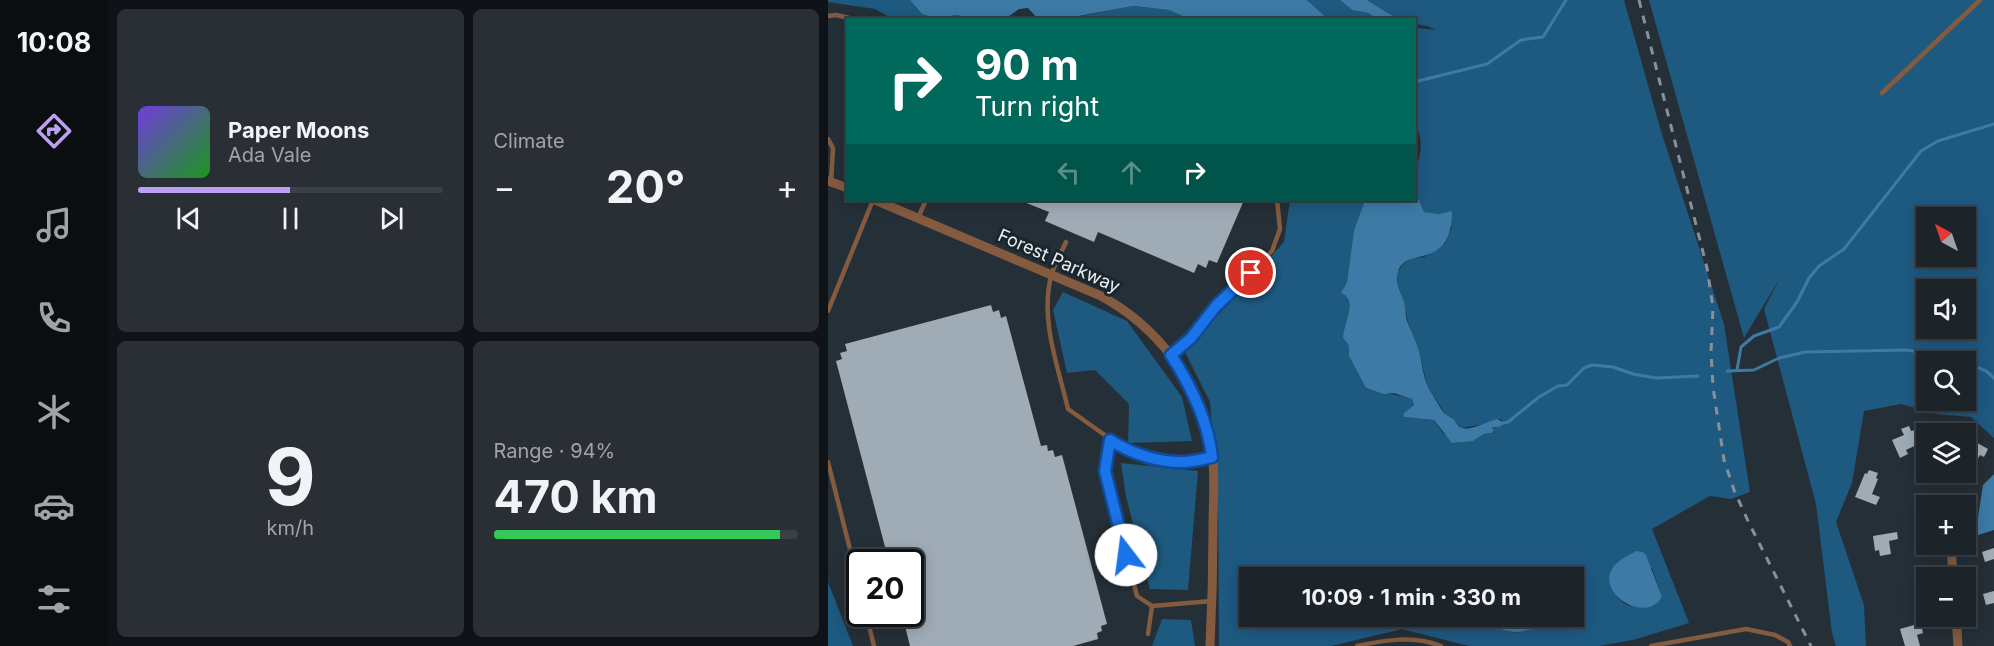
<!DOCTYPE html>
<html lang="en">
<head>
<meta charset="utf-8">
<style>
  :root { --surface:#1c2329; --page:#292f35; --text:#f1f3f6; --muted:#a0a4a8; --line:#3a4046; --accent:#bca0f2 }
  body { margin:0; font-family:Inter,sans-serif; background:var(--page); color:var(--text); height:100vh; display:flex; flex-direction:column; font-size:22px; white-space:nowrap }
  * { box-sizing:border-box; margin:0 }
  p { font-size:20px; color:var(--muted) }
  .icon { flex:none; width:33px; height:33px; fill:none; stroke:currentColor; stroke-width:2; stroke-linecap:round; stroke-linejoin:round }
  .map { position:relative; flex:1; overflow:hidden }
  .panel { display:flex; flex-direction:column; gap:9px; padding:9px; background:#0f1317; width:720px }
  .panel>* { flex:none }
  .hud { position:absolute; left:18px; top:18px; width:570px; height:183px; border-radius:0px; box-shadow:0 3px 15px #0003,0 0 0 2px var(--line); background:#00695c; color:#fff; overflow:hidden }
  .needle { width:39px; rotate:320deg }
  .buttons { position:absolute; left:1088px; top:207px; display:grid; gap:12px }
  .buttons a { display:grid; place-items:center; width:60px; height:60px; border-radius:0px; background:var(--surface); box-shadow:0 3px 15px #0003,0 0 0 2px var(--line); font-size:30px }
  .speed { position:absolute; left:18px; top:549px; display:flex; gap:12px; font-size:30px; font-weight:700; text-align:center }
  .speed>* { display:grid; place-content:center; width:78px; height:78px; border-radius:50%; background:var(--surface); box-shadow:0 3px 15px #0003,0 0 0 2px var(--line); line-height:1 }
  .speed .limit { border:3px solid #111; border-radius:9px; background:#fff; color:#111 }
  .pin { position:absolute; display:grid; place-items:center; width:51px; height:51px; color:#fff; margin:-26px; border:3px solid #fff; border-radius:50%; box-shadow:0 2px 6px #0007 }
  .me { position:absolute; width:66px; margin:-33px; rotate:345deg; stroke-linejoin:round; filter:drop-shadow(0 0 4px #0008) }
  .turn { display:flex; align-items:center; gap:21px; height:126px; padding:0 30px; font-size:27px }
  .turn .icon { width:78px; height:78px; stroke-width:2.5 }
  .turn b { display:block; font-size:42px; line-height:51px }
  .lanes { display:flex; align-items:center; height:57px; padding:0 30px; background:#0003; justify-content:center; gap:30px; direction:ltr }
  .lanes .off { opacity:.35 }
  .big { font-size:45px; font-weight:700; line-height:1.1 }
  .panel .widget { flex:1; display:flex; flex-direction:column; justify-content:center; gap:9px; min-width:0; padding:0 21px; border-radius:9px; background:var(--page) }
  .panel .dial { align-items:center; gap:0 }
  .dial b { font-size:78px; line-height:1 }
  .song { display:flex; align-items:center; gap:18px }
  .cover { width:72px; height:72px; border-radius:9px; background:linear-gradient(135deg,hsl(260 70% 55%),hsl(120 70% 35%)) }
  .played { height:6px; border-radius:3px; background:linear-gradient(90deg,var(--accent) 50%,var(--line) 50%) }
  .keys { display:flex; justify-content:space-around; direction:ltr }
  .heat { display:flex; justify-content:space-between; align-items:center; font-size:33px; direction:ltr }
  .charge { height:9px; border-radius:4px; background:linear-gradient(90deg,#34c759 94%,var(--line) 0) }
  .panel .tiles { flex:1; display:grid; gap:9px; grid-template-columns:repeat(2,1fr) }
  .trip { position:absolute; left:411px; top:567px; width:345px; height:60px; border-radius:0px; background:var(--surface); box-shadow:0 3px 15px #0003,0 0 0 2px var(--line); font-weight:700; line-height:60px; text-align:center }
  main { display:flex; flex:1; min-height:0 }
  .dock { display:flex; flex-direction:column; width:108px; justify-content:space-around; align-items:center; background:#0b0e10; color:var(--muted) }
  .dock .icon { width:42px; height:42px }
  .dock .selected { color:var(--accent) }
  .dock b { font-size:27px; color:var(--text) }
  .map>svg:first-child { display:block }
  .green { fill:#1e5980; fill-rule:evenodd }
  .water { fill:#3d7aa5 }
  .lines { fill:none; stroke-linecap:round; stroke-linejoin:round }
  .stream { stroke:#3d7aa5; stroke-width:3 }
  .building { fill:#9fabb5 }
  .lane { stroke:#845b3e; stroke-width:4.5 }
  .street { stroke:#845b3e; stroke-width:9 }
  .rail { stroke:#899198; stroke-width:3; stroke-dasharray:8 8; stroke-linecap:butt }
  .route-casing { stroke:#114b97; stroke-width:15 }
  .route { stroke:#1a73e8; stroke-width:10 }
  .labels { text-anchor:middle; stroke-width:6; stroke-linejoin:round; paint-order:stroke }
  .street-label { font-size:18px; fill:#eaf0f5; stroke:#1b252c }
</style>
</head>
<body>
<main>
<nav class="dock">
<b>10:08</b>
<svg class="icon selected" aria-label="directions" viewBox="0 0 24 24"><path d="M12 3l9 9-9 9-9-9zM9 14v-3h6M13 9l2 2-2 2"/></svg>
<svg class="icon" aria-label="music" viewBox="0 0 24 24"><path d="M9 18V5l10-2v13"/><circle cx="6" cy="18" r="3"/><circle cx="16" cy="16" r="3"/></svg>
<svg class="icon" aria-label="phone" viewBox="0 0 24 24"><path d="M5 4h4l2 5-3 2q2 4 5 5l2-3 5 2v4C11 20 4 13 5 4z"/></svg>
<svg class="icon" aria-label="climate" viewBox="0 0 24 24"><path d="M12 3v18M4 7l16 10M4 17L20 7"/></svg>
<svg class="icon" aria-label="car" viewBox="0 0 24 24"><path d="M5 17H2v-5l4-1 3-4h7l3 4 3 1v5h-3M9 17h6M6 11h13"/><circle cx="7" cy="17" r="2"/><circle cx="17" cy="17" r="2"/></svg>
<svg class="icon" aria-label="filters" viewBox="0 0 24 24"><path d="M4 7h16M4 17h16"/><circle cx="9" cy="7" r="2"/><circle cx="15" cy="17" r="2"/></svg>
</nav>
<section class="panel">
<div class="tiles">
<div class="widget">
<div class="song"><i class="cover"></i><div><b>Paper Moons</b><p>Ada Vale</p></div></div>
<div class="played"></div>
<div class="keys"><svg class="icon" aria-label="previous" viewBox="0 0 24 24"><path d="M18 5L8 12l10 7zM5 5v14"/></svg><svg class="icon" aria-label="pause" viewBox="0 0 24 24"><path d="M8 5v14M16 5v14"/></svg><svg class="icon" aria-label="next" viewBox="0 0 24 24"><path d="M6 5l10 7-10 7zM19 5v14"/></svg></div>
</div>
<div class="widget"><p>Climate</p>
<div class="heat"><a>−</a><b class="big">20°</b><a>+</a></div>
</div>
<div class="widget dial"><b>9</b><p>km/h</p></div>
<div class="widget"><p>Range · 94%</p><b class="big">470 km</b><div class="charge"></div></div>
</div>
</section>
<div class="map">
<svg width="1166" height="646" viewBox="0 0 1166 646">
  <rect width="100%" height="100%" fill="#252f37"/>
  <path class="green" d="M0,0h82l12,14 13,4 23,-3 9,4h-74l-18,-10 -47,-7z
    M479,0h33l12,10 16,3 10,6h-50z
    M539,0h257l37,131 63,193 26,168 -19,7 -21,-3 -58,33 37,94 -56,17 -34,6h-130l-67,-17 -71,17h-112l-1,-149 -8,-95 -25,-50 99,-110 6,-42h75l-11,30 -7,52 -6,11c18,9 2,30 2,45l6,8 1,12 17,31c16,4 30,5 45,10l2,6 -11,10 1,2 30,3 8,12 13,11 20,-3 9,-6 9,-1 1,-3 -4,-3h9l4,-6 -3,-2 -13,5 -26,4 -10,-11 -6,-3 -18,-29 -8,-34 -11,-29 -5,-23 -5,-14 -1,-12 6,-9 9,-6 12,-1 15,-8 7,-7 6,-15 -13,-13 -15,-2c-3,-7 -9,-15 -9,-23 -3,-23 15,-40 -1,-67l1,-94 21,2 -9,-4 -12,-2 -1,-4 -16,-1zM824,568l10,29c-6,10 -21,12 -32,9 -5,-1 -9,-6 -13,-9zM422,578h324v38l-28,1c-7,10 -22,17 -35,15 -7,-2 -15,-9 -21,-13v-3h-240z
    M821,0h345v438l-23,-21 -34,-3 -36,-10 -37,7 -12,72 -16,39 28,83 2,41h-30l-4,-13 -16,-129 -52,-195 16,-31 -36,60zM1098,218h39v38h-39zM1098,290h39v38h-39zM1098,362h39v38h-39z
    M304,6l37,4 20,9 -127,1z
    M235,292l64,29 55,76 10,44 -64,2 1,-39 -34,-34 -28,3 -14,-63z
    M293,463l77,8 -10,119 -38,-1 -24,-92z
    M0,582l25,64h-25z
    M334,619l29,1 4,26h-43z"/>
  <path class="water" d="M82,0h397l21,19h-139l-20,-9 -36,-4 -71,13h-24l-10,-11 -9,1 -14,10h-38l-9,-4 -23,3 -13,-4z
    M512,0h27l31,19h-20l-10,-6 -16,-3z
    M587,192l9,20 15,2 13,-3c0,62 -47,34 -54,61 -3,10 2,18 5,27 3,7 2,15 4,22 4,10 9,20 12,30 3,12 4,25 9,36 4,6 13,23 17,27 3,2 6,3 8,5 4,3 4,8 9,9 10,3 26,-7 35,-9l8,4 -6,4h-8l3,3 -2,3 -8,1 -11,7 -21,2 -18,-23 -30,-3 -1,-3 11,-9 -2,-6 -18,-6 -10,1 -18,-6 -17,-32v-10l-6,-8c0,-15 16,-37 -2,-45l6,-11 7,-52 11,-30h49z
    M1166,474v56l-19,6 8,-51z
    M808,551l7,1 3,3 16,42c-18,30 -73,-9 -45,-34 5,-5 13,-8 19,-12z
    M662,617l56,-1v1c-12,18 -43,21 -57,2z"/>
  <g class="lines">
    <path class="stream" d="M586,82l73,-18 34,-24 22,-3 23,-37
      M1137,362l21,9 8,7
      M909,370l4,-23 13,-11 25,-9 18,-25 12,-24 10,-12 25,-17 77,-98 17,-10 56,-17
      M899,371l27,-1 25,-12 26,-6 103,-2 55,12
      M672,424l8,-2 31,-25 19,-11 9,-1 17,-17 8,-3 21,2 20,7 23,4 42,-2"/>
  </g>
  <path class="building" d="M191,200h225l-27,63 -8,-3 -3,8 -8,-4 -4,9 -96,-41 -4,10 -49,-21 4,-9z
    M163,305l2,7 6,-2 2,8 5,-2 35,130 6,-1 1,6 5,-1 2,7 7,-2 45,169 -6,2 1,5 -5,2 1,6 -25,7h-163l-8,-32h8v-52h-21l-53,-201 6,-2 -2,-6 7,-2 -2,-7z
    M1081,426l2,5 11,-2 4,9 -6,2 1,3 -15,7 2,4 -8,4 -8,-18 12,-5 -3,-6z
    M1137,436l23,13 -4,8 -4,-2 -3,5 -12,-8z
    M1041,470l9,3 -2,5 2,1 -6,15 8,3 -4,8 -21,-8 10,-24 2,1z
    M1069,532l1,7 -9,2 2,13 -11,2 -1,-6 -4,1 -2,-15z
    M1166,548v11l-9,3 -3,-10z
    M1166,591v12l-8,2 -3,-11z
    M1093,623l2,10 -6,2 3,11h-15l-5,-17z"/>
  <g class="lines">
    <path class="lane" d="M0,16l8,-1 22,5
      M1054,93l98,-93
      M0,139l5,9 -2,34
      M90,218l8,-18
      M238,242c-5,11 -12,23 -15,34 -11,45 7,90 17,133l55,39 31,10 29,4 29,-5
      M0,311l45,-111
      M343,355l20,-17 25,-32 56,-55 8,-22 -3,-29
      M281,440l-4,31 32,125 15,10 60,-5
      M0,462l32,127
      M38,614l8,32
      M320,634l4,-28
      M529,646c28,-6 57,-11 84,0
      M823,646l95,-17 29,6 13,7 2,4"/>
    <path class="street" d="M0,181l20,7
      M47,200l226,96c55,30 97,83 109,145 6,28 3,58 3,86 0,40 -1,79 -3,119
      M1123,544l2,34
      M1128,616l2,30"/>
    <path class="rail" d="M811,0l68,268 6,39 -2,45 2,35 11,73 10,30 14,31 63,125"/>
  </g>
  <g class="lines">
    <g class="route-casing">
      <path id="route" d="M298,555l-21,-84 5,-31c20,13 49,23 74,22 9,0 19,-3 28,-5 -4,-37 -21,-71 -41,-102l20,-17 25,-32 35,-33"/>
    </g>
    <use href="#route" class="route"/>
  </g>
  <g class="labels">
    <g class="street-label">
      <text transform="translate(231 261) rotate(24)" y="6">Forest Parkway</text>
    </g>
  </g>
</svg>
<div class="buttons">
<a><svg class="needle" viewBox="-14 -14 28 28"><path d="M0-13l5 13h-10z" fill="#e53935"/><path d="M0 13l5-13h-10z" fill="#a0a4a8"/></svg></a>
<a><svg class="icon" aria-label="sound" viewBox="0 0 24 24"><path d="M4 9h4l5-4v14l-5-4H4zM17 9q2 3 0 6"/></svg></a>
<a><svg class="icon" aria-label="search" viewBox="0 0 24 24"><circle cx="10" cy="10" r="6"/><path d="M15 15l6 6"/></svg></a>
<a><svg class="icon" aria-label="layers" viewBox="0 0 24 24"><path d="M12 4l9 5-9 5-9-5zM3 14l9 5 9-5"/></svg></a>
<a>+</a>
<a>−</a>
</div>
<div class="speed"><div class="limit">20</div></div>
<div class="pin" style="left:423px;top:273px;background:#d93025"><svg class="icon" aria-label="arrive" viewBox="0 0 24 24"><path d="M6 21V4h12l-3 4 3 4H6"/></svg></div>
<svg class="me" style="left:298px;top:555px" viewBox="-20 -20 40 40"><circle r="19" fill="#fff"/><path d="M0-13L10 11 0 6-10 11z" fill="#1a73e8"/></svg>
<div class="trip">10:09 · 1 min · 330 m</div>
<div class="hud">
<div class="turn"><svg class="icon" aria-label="right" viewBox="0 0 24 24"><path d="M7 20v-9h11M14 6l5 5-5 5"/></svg><div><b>90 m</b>Turn right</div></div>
<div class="lanes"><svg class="icon off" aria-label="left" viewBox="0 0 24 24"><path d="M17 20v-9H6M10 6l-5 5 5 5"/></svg><svg class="icon off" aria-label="ahead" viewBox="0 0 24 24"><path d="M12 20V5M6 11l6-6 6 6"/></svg><svg class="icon" aria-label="right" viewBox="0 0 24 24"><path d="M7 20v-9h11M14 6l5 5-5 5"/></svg></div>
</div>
</div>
</main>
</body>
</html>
